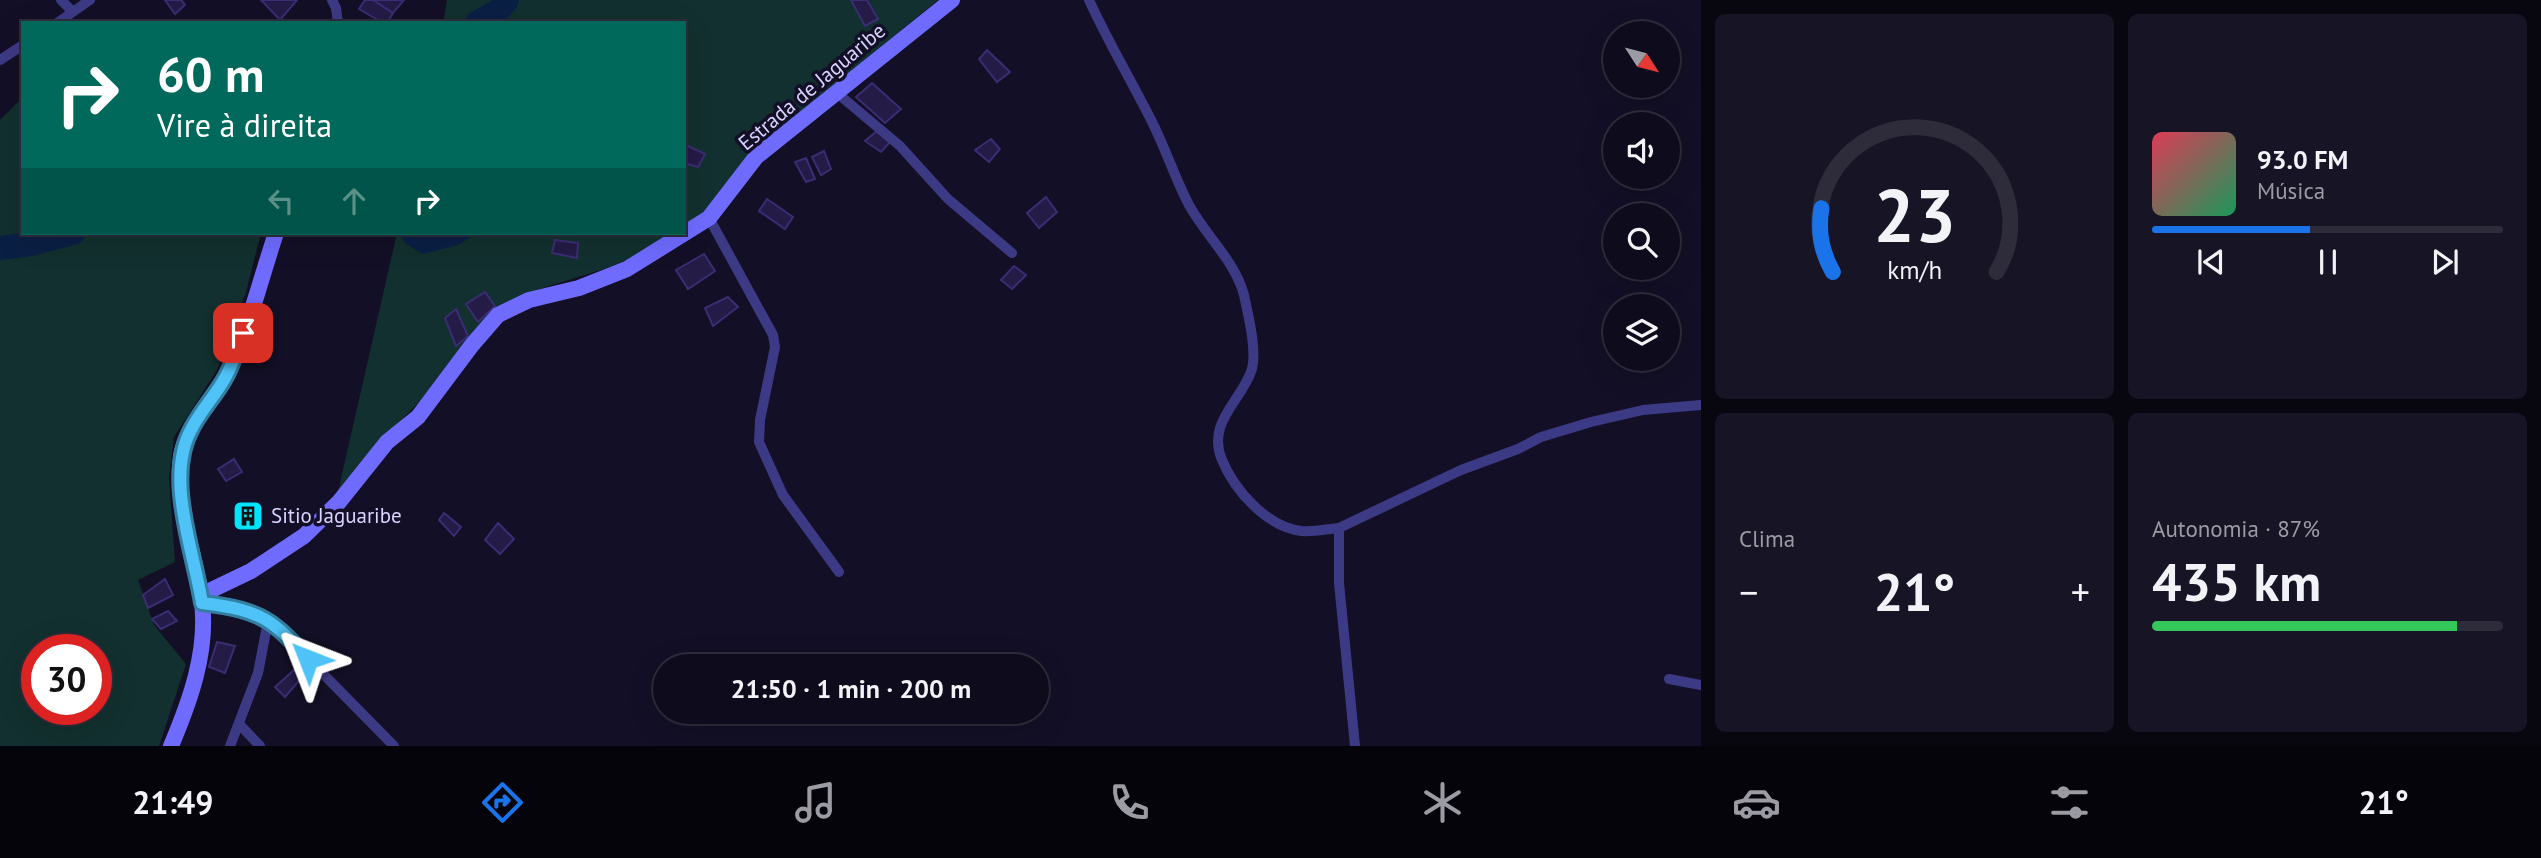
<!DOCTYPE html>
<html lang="pt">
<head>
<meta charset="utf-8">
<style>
  :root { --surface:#0e0b1c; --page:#171425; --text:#f1f3f6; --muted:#9b9ba3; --line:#2e2b3b; --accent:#1a73e8 }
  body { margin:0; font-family:"PT Sans",sans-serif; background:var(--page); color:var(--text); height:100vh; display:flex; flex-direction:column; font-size:26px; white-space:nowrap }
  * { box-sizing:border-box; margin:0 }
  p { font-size:23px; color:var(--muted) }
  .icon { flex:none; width:38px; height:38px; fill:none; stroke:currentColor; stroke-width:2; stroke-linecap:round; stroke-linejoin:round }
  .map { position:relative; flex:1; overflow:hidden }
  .drawer { display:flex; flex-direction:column; gap:14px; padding:14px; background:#08060f; width:840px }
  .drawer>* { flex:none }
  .guide { position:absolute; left:21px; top:21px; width:665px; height:214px; border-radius:0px; box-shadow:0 7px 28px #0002,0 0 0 2px var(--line); background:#00695c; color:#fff; overflow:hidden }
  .needle { width:46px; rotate:126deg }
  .controls { position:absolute; left:1603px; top:21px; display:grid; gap:14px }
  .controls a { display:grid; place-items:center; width:77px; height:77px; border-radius:50%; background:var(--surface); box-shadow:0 7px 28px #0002,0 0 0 2px var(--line); font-size:35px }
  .speed { position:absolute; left:21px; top:634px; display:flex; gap:14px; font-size:35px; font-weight:700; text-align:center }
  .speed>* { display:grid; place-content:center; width:91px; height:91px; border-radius:50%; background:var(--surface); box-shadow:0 7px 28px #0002,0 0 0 2px var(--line); line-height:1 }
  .speed .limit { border:10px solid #d22; background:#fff; color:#111 }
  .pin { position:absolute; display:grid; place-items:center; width:60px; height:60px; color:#fff; margin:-30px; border-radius:14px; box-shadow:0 4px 10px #0006 }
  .me { position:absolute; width:77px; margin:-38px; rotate:315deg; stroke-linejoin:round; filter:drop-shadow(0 0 5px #0008) }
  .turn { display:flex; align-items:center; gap:24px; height:147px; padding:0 21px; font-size:32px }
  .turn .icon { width:91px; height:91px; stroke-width:2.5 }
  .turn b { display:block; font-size:49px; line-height:60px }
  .lanes { display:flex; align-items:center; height:66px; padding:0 21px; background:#0003; justify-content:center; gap:35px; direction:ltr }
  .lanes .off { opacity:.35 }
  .big { font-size:52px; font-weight:800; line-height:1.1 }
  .drawer .card { flex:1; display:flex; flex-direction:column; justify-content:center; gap:10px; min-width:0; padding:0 24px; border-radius:10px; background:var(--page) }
  .drawer .dial { align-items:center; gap:0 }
  .dial svg { height:182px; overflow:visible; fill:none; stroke:var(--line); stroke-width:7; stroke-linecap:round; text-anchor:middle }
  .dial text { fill:var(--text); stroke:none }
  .song { display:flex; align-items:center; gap:21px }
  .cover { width:84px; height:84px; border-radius:10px; background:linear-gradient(135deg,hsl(350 70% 55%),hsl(150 70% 35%)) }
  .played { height:7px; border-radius:4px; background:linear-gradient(90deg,var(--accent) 45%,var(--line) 45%) }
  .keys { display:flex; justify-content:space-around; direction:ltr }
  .heat { display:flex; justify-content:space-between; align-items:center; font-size:38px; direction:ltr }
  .charge { height:10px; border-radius:5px; background:linear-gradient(90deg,#34c759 87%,var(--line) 0) }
  .drawer .tiles { flex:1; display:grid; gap:14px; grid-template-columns:repeat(2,1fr) }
  .trip { position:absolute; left:653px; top:654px; width:396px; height:70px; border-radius:35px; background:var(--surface); box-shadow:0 7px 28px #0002,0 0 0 2px var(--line); font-weight:800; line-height:70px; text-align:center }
  .dock { display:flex; height:112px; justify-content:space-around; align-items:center; background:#06040b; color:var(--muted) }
  .dock .icon { width:49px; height:49px }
  .dock .current { color:var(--accent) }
  .dock b { font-size:32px; color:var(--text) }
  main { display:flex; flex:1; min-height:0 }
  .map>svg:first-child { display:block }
  .green { fill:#12302f; fill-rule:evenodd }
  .water { fill:#0a1f44 }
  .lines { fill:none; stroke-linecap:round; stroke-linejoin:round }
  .river { stroke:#0a1f44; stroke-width:24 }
  .building { fill:#241b47; stroke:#3b2d73; stroke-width:2 }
  .street { stroke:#3d3a85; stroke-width:10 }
  .secondary { stroke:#6f6bff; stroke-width:16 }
  .route-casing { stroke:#337fa1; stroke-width:18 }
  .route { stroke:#4fc3f7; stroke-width:12 }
  .labels { text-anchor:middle; stroke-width:7; stroke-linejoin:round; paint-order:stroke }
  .street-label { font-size:21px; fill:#d9d4ff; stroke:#130f26 }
  .poi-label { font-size:21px; fill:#d9d4ff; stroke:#130f26; text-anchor:start }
</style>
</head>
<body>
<main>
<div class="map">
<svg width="1701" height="746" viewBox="0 0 1701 746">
  <rect width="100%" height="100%" fill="#130f26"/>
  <path class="green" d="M447,0h491l-157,129 -73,82 -24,17v-205h-241z
    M23,97v136h238l-15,59 -29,78 -43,67 -5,41 6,84 -37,18 16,45 32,39 -27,82h-159v-626zM37,649h59v60h-59z
    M397,233h280l-24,17 -46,18 -77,24 -148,147 -45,57z"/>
  <path class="water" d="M400,233h78l-20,12 -36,9 -17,-11z"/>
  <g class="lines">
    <path class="river" d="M477,23l21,-12 9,-11
      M0,248l31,-4 42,-11"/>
  </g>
  <path class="building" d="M165,0h16l4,5 -10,9z
    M261,0h36l-17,20z
    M365,0h8l20,13 -6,10h-4l-24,-14z
    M373,0h31l-11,13z
    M851,0h16l11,19 -13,7z
    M987,50l23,22 -13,10 -18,-23z
    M872,83l29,26 -16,14 -29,-26z
    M878,130l14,10 -11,12 -16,-11z
    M991,139l9,10 -11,13 -14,-12z
    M684,144l21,10 -7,13 -14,-4z
    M824,151l7,18 -10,6 -9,-18z
    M806,158l9,21 -9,3 -11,-20z
    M1046,197l11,15 -18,16 -12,-15z
    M767,199l26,18 -8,12 -26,-18z
    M555,240l23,3 -1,15 -25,-5z
    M704,254l11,17 -27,18 -12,-19z
    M1014,266l12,9 -14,14 -11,-9z
    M485,292l10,14 -17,16 -12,-18z
    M728,297l10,10 -25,19 -8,-18z
    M456,309l12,27 -12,10 -11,-28z
    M234,459l8,13 -16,9 -8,-12z
    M242,507l16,3 -5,15 -15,-3z
    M444,513l17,14 -7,9 -15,-16z
    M498,523l16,16 -14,15 -15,-14z
    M165,579l8,16 -25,13 -5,-13z
    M168,611l9,10 -16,8 -9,-10z
    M217,642l18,4 -10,27 -16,-6z
    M294,670l10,5 -19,22 -10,-10z"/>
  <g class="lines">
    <path class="street" d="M61,0l12,12
      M332,0l4,8 2,15
      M1089,0c20,44 45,85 66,128 12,25 21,52 34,77 17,31 46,56 55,90 4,19 13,55 8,74 -10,32 -46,53 -30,91 13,31 45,67 80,71 12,1 26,-2 37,-3v55l16,163
      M57,23l33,-23
      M0,60l23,-15
      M837,93l63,53 48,53 64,54
      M709,218l64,117 2,12 -15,73 -1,22 24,53 56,77
      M1339,528l122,-58 57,-21 23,-12 50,-15 52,-12 58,-5
      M202,603l33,5 41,18 118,120
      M1669,679l32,6
      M240,725l20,21
      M230,746l28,-73 10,-52"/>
    <path class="secondary" d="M201,595l50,-24 53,-35 35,-34 48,-60 31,-25 54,-72 26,-30 31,-15 50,-12 48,-19 82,-51 47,-61 196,-157
      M171,746c19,-45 37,-94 31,-144 -6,-48 -28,-97 -21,-146 5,-31 31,-51 44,-78 23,-46 35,-97 51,-145"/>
  </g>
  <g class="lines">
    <g class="route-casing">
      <path id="route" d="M243,333c-6,17 -11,35 -21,50 -9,15 -22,29 -30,45 -28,49 2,123 10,175 25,3 54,7 74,24 12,9 22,21 32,32"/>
    </g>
    <use href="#route" class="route"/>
  </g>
  <defs>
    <g id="building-square" transform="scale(1.575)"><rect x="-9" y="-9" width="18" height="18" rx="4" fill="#00e5ff" stroke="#130f26"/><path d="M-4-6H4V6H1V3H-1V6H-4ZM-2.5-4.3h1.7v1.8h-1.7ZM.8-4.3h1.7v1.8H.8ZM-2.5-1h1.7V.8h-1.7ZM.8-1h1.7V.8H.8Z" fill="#111"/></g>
  </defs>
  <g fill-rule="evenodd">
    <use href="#building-square" x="248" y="516"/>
  </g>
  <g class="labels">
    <g class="street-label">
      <text transform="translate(812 87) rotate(-40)" y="7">Estrada de Jaguaribe</text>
    </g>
    <g class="poi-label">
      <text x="271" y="523">Sitio Jaguaribe</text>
    </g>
  </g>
</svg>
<div class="controls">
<a><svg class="needle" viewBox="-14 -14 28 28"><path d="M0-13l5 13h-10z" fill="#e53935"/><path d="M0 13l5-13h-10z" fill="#9b9ba3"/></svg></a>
<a><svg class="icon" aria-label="sound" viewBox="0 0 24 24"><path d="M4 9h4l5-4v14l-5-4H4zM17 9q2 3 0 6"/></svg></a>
<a><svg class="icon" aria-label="search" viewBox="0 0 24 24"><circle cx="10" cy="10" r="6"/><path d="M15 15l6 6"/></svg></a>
<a><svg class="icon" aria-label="layers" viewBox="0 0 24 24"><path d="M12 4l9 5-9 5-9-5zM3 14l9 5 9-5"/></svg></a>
</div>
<div class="speed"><div class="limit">30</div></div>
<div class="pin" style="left:243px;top:333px;background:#d93025"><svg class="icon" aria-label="arrive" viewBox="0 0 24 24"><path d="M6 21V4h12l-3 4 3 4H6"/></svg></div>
<svg class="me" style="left:308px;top:659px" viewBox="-20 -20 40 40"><path d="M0-17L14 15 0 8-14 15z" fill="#4fc3f7" stroke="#fff" stroke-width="4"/></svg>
<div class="trip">21:50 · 1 min · 200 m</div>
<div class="guide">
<div class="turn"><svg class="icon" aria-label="right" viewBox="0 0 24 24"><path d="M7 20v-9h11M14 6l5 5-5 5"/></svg><div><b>60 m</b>Vire à direita</div></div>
<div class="lanes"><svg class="icon off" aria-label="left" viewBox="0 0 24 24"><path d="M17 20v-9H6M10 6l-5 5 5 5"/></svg><svg class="icon off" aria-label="ahead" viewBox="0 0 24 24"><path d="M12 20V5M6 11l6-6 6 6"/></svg><svg class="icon" aria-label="right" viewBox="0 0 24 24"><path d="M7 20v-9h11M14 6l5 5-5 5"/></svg></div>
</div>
</div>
<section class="drawer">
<div class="tiles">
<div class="card dial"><svg viewBox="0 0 100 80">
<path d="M14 69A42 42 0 1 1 86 69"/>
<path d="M14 69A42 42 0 0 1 9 41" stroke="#1a73e8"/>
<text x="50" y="56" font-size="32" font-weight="700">23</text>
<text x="50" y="72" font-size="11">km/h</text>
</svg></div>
<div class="card">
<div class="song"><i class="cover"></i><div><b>93.0 FM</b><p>Música</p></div></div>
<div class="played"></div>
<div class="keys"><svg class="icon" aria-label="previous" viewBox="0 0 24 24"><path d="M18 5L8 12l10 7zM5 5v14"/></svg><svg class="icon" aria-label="pause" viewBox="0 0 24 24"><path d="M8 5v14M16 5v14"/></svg><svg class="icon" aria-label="next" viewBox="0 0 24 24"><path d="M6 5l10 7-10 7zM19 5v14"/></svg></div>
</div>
<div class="card"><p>Clima</p>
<div class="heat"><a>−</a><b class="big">21°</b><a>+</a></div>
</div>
<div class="card"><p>Autonomia · 87%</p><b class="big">435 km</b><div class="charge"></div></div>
</div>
</section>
</main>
<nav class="dock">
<b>21:49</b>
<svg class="icon current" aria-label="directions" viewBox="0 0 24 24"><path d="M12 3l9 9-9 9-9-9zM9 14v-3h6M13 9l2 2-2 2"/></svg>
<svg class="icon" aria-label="music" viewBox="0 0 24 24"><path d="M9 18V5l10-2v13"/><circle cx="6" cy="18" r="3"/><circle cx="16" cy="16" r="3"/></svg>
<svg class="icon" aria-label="phone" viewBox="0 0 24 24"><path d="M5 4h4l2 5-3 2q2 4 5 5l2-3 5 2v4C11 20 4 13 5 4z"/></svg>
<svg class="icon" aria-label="climate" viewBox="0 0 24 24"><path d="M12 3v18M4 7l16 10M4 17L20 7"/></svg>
<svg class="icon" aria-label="car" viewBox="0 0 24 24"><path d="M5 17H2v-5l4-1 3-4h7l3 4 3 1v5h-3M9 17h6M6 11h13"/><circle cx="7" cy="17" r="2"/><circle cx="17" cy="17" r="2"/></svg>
<svg class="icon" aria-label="filters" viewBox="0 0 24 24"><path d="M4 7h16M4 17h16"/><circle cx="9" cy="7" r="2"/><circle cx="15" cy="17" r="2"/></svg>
<b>21°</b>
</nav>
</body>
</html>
